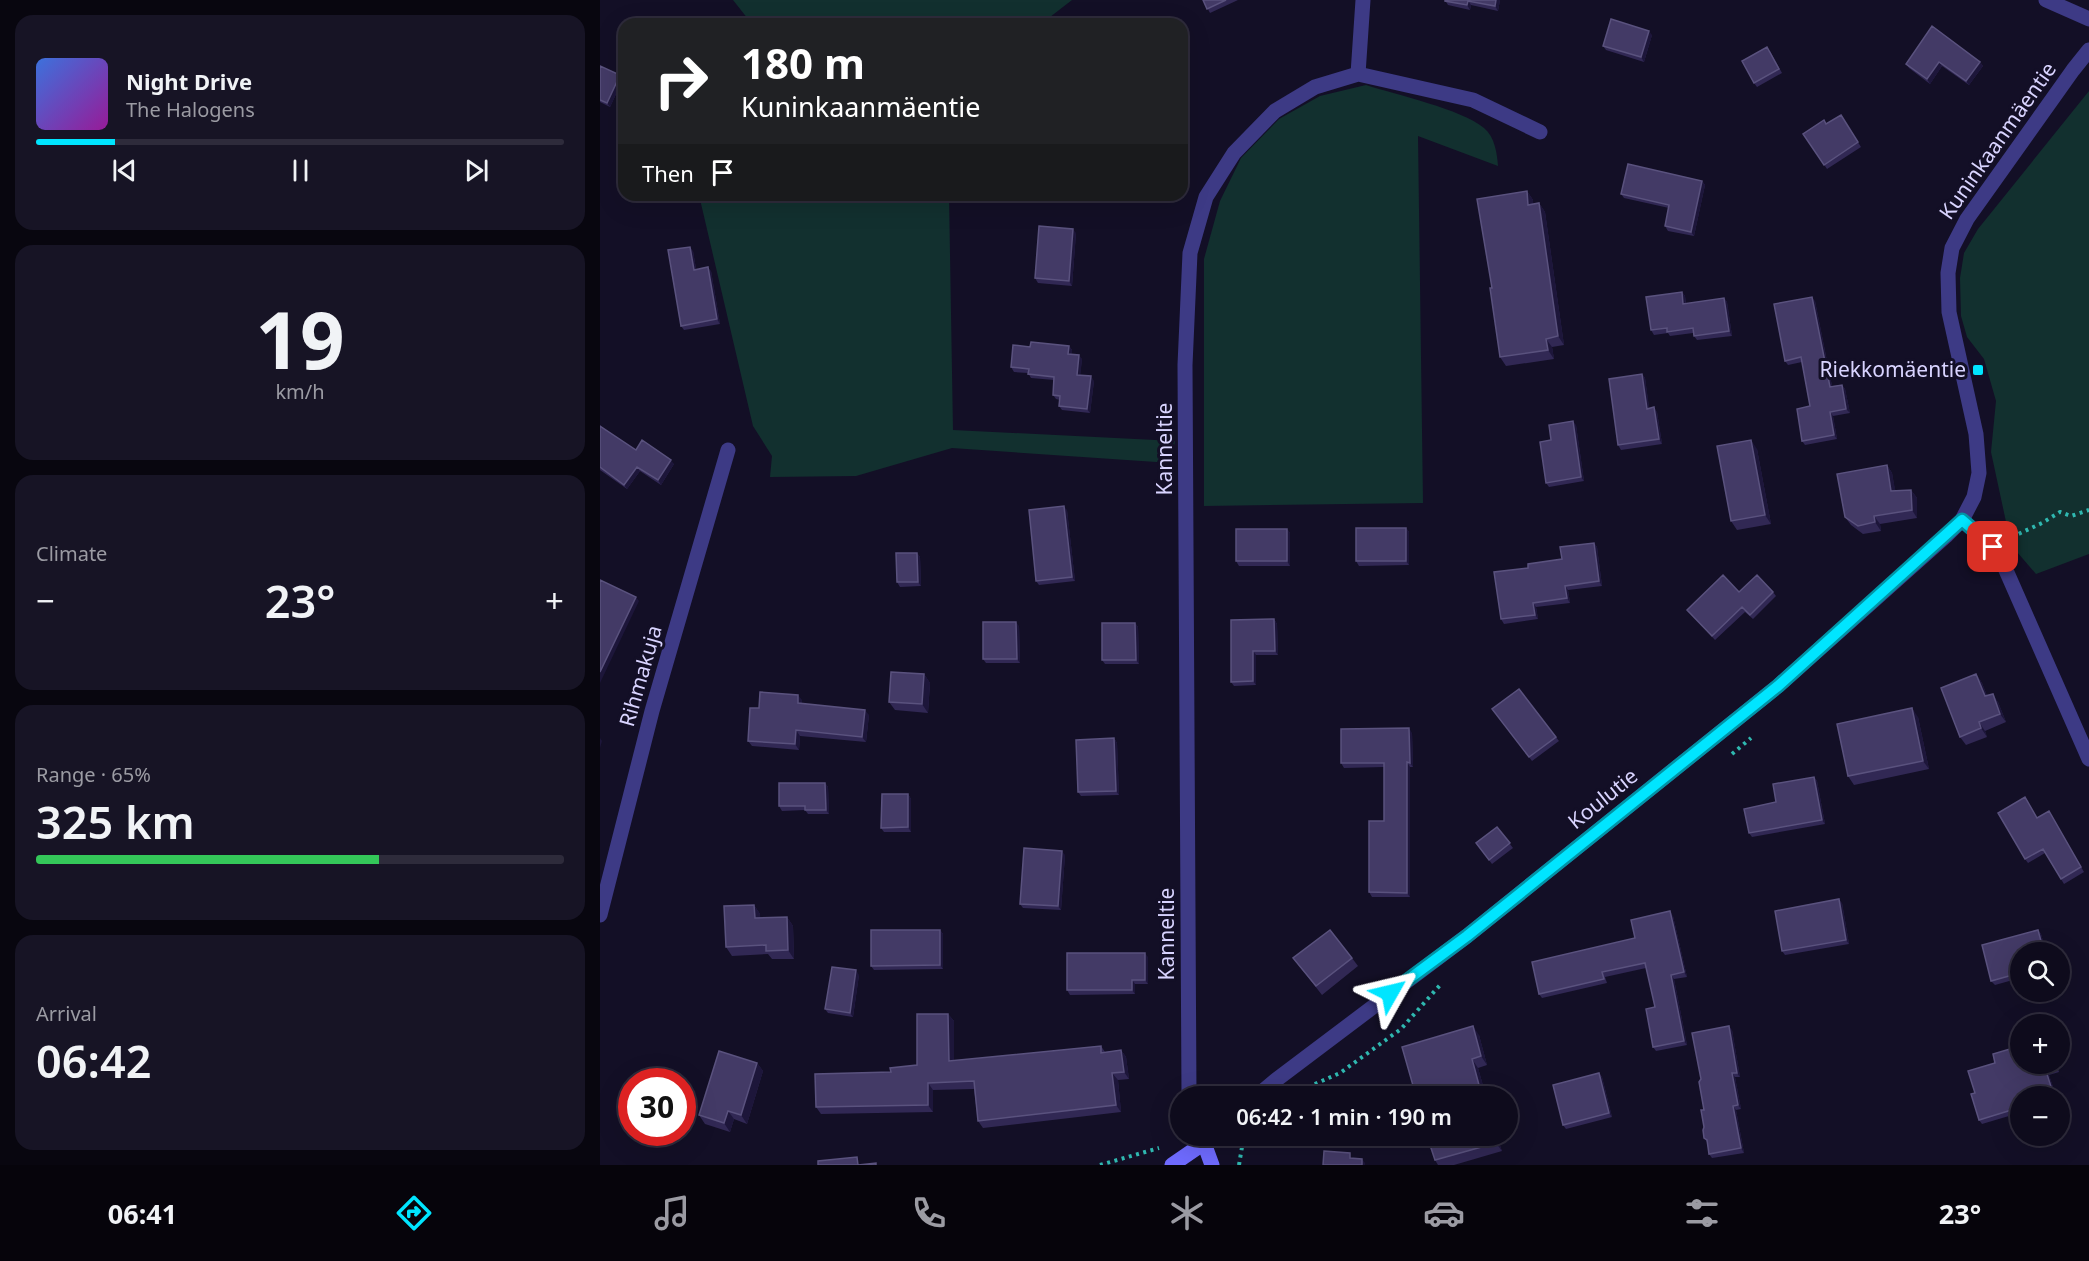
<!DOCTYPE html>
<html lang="en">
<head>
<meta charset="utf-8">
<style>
  :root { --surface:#0e0b1c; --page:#171425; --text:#f1f3f6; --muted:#9b9ba3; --line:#2e2b3b; --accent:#00e5ff }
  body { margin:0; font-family:"Noto Sans",sans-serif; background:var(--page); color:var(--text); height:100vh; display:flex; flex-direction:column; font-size:22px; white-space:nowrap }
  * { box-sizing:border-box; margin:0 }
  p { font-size:20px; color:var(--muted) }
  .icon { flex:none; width:33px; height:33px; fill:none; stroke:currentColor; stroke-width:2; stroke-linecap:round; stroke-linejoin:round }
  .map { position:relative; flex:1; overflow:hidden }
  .side { display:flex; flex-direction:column; gap:15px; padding:15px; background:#08060f; width:600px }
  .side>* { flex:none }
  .guide { position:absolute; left:18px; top:18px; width:570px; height:183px; border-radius:18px; box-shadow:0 6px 24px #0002,0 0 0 2px var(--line); background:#202124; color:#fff; overflow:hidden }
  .tools { position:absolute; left:1410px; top:942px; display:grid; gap:12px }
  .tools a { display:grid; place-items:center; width:60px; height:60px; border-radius:50%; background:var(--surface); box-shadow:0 6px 24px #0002,0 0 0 2px var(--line); font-size:30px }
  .speed { position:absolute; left:18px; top:1068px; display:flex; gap:12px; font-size:30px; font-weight:700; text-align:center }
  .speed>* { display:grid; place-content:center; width:78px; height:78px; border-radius:50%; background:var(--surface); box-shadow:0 6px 24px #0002,0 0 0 2px var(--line); line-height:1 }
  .speed .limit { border:9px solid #d22; background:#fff; color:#111 }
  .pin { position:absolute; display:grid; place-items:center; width:51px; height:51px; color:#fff; margin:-26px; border-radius:12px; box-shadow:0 3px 9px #0006 }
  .me { position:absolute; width:66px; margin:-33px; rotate:53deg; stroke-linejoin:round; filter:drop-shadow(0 0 4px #0008) }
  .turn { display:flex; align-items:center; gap:21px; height:126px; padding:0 24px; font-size:27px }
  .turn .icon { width:78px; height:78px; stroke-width:2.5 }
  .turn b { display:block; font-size:42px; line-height:51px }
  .then { display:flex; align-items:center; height:57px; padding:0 24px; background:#0003; gap:12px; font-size:22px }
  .big { font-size:45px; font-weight:600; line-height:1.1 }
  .side .widget { flex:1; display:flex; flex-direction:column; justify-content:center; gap:9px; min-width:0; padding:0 21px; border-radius:18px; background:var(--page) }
  .side .dial { align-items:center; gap:0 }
  .dial b { font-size:78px; line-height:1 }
  .song { display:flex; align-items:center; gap:18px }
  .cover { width:72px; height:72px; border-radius:9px; background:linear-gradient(135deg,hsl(220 70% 55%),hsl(300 70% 35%)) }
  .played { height:6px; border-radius:3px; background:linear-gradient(90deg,var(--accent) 15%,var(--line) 15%) }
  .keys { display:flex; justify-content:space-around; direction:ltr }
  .heat { display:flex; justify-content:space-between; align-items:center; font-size:33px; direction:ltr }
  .charge { height:9px; border-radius:4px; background:linear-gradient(90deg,#34c759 65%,var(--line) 0) }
  .trip { position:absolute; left:570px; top:1086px; width:348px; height:60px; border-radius:30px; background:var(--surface); box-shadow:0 6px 24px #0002,0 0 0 2px var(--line); font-weight:600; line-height:60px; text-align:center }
  .tab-bar { display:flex; height:96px; justify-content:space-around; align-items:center; background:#06040b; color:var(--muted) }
  .tab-bar .icon { width:42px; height:42px }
  .tab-bar .current { color:var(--accent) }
  .tab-bar b { font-size:27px; color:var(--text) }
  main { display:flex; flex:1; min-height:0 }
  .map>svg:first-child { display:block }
  .green { fill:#12302f }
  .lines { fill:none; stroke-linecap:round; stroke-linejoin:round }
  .path { stroke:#2fb8b0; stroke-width:4; stroke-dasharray:3 4.5; stroke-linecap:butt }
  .street { stroke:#3d3a85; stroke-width:15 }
  .secondary { stroke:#6f6bff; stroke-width:15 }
  .wall { fill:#312854 }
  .shaded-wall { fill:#1d163a }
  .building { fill:#433a66; stroke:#5a527e; stroke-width:1.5 }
  .route-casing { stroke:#0095a6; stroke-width:15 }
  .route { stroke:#00e5ff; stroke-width:10 }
  .poi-dot { fill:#00e5ff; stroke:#130f26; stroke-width:2 }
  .labels { text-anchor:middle; stroke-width:6; stroke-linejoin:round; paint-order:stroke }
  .street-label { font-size:21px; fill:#d9d4ff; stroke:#130f26 }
  .poi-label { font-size:21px; fill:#d9d4ff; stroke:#130f26; text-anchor:end }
</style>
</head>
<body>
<main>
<section class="side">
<div class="widget">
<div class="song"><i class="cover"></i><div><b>Night Drive</b><p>The Halogens</p></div></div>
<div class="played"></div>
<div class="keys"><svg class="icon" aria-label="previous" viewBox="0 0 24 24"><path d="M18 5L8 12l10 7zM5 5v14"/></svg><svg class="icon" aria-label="pause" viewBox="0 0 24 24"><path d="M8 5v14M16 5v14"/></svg><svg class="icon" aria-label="next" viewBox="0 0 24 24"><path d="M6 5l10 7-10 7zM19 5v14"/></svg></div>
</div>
<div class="widget dial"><b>19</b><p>km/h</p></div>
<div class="widget"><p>Climate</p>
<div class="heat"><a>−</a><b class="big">23°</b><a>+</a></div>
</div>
<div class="widget"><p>Range · 65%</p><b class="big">325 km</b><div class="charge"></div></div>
<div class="widget"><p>Arrival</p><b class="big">06:42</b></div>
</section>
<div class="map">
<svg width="1489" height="1165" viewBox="0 0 1489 1165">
  <rect width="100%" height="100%" fill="#130f26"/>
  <path class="green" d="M133,0h339l-31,24h-296l3,-5z
    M766,85c31,10 95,24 118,43 11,9 13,26 14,38l-80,-30 5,367 -219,3v-247l16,-58 21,-43 38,-39 41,-23z
    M1489,91v463l-53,20 -25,-29 -20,-93 5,-51 -12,-42 -17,-22 -6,-21 -1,-38 4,-25 14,-24z
    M99,195h250l4,235 222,11 -4,22 -219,-15 -96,28 -86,1 2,-21 -19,-30z"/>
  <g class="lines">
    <path class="path" d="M1412,537l30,-14 18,-11 11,4 18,-6
      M1132,754l19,-16
      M701,1090l39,-17 61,-44 40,-45
      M500,1165l59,-17
      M639,1165l4,-24 3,-5"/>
    <path class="street" d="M1446,0l43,19
      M758,74l5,-74
      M1362,520l31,27 12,21 84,191
      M0,915l52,-204 76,-261
      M589,1096l-4,-731 5,-112 16,-56 28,-44 41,-42 40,-24 43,-13 115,26 67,32
      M657,1096l19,-16 191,-144 311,-250 168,-150 16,-16 12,-23 5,-24 -3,-39 -27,-122 -1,-39 4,-25 15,-29 106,-149 16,-20
      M601,1136l3,7 9,-7"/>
    <path class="secondary" d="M572,1165l32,-22 8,22"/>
  </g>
  <path class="wall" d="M603,0h35l-28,13z
    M845,0h55l-2,11 -27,-6 -1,5 -22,-5z
    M1332,26l48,36 3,4 -14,19 -27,-19 -12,18 -21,-16 -3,-4z
    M1052,35l-8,27 -38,-12 -3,-4z
    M1170,51l12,22 -25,14 -3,-4z
    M0,66l23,13 -13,28 -10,-5z
    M1241,115l20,32 -34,22 -24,-35 23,-10z
    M1102,181l3,4 -11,51 -26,-5 -3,-5 4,-18 -45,-10 -3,-4z
    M927,191l6,9v4l6,-1 6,9 19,133 -12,2 2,12 -48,7 -6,-9 -8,-69z
    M476,233l-4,53 -34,-3 -3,-5z
    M93,251l3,18 15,2 9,53 -36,6 -3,-4z
    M1082,292l3,4 1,8 38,-6 3,4 5,34 -35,4 -3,-4 -1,-3 -23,3 -2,-3 -14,2 -3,-5z
    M1215,301l17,85 10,-1 3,4 5,24 -17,3 4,23 -32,6 -3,-4 8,-35 -8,-44 -14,3 -3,-4z
    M469,346l3,4 -1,4 11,5 -2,16 14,6 -4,32 -28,-3 -3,-4 1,-6 -4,-1 -3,-4 1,-15 -23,-2 -3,-5 -14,-1 -3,-5 19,-20z
    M1042,374l3,4 4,30 8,4 5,32 -41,6 -3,-5z
    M976,425l8,56 -35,6 -3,-4 5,-43z
    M0,426l36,24 38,14 -13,21 -21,-14 -13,18 -27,-19z
    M1157,449l14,75 -34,6 -6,-9z
    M1287,465l5,8 3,18 16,-1 6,8v20l-37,6 1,7 -18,3 -12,-9 -6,-8z
    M467,510l8,71 -36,4 -3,-4z
    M806,528l3,4v33l-50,1 -3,-5z
    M687,529l3,4v33h-51l-3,-5z
    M994,543l3,4 5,39 -34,4 2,13 -34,4 2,12 -34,5 -3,-5 27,-51 34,-9z
    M317,553l3,4 1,29 -21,1 -3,-5z
    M1139,592h34l3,4 -23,23 -8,-7 -30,28 -28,-30z
    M674,619l3,5 1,31h-22v30l-22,1 -3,-4z
    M535,623l3,4 1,37h-34l-3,-4z
    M419,626l1,37h-34l-3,-4z
    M324,674l6,9 -2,30 -33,-3 -6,-8z
    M1376,674l6,9 5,13 11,6 8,20 -21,9 2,6 -21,8 -6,-8z
    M919,689l40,52 -27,20 -40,-52z
    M202,700v4l67,11 -3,27 -66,-6 -1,14 -47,-4 -4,-5 11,-33z
    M1318,717l11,52 -75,16 -6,-9z
    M812,733l1,34h-3v130h-38l-3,-5 15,-71v-54l-40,1 -3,-5z
    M514,738l3,5 2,52 -38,1 -3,-4z
    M1214,777l3,4 8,43 -73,13 -3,-4 27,-31z
    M225,783l3,4 1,27h-21l-3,-4 -23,1 -3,-5z
    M308,794l3,5v33h-27l-3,-4z
    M1449,811l35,61 -20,12 -19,-31 -17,10 -3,-4 12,-41z
    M897,827l16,21 -21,16 -16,-21z
    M465,855l-4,55 -38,-2 -3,-4z
    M1242,903l7,41 -64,11 -3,-4z
    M154,905l6,9v4l27,-1 6,9 1,33h-22l-4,-5 -36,2 -6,-9z
    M1073,916l14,61 -13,2 13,66 -31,6 -3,-4 2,-40 -9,-39 -41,9 2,6 -65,15 -3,-4z
    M340,930l3,4v35l-69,1 -3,-4z
    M1438,930l3,4 5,18h-26v26l-25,7 -4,-4z
    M548,957v27h-13v10l-65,1 -3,-5z
    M693,958h59l6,8 -36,29z
    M259,975l-6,42 -25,-4 -3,-4z
    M1427,992h29l1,2 -26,6 -3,-4z
    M348,1014l6,7v40l147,-15 4,6 16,-2 5,7 3,22 -11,1 3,32 -138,16 -5,-7 -4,-32 -41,1v22l-112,2 -5,-7 75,-35 26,-7z
    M1132,1030l8,47h-5l6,32 -5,1 8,43 -32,5 -3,-4 -2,-12 -3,-4v-28z
    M879,1035l8,30 -9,3 8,28h-70z
    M157,1063l6,8 -16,53 -13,-5 -4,13 -25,-8 -6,-9z
    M1456,1064l3,8 -10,3 7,21h-36l-1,17 -37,11 -3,-4 -4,-27z
    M999,1073l3,4 10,40 -46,12 -3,-4z
    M1460,1108l7,24 -7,2z
    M827,1136h80l2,4 -10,3 3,8 -48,14h-16l-3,-5z
    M1427,1136h29l-25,7z"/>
  <path class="shaded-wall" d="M896,0h4l-2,11 -3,-5z
    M868,1l3,4 -1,5 -3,-5z
    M1049,31l3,4 -8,27 -3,-5z
    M1339,62l3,4 -12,18 -3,-5z
    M1380,62l3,4 -14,19 -3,-4z
    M20,75l3,4 -13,28 -3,-4z
    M1102,181l3,4 -11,51 -3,-4z
    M927,191l6,9 1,13 -6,-8z
    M939,203l6,9 19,133 -6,-9z
    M473,229l3,4 -4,53 -3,-5z
    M90,247l3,4 4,23 -3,-4z
    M108,267l3,4 9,53 -3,-5z
    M1082,292l3,4 1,12 -3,-4z
    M1212,297l3,4 18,90 -3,-4z
    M1124,298l3,4 5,34 -3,-5z
    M946,339l6,8 2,12 -6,-9z
    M469,346l3,4 -1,8 -3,-4z
    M479,355l3,4 -2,20 -3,-4z
    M1042,374l3,4 5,35 -3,-4z
    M491,376l3,5 -4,32 -3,-4z
    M1242,385l3,4 5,24 -4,-4z
    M1054,407l3,5 5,32 -3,-5z
    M1230,412l3,4 4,23 -3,-4z
    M973,421l3,4 8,56 -3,-4z
    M1151,440l6,9 14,75 -6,-9z
    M71,460l3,4 -13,21 -3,-5z
    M1287,465l5,8 5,26 -6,-8z
    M37,467l3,4 -13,18 -3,-4z
    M1311,490l6,8v20l-5,-8z
    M464,506l3,4 8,71 -3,-4z
    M1274,516l6,8 1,7 -6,-9z
    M806,528l3,4v33l-3,-4z
    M687,529l3,4v33l-3,-5z
    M994,543l3,4 5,39 -3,-5z
    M317,553l3,4 1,29 -3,-4z
    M965,586l3,4 2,13 -3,-5z
    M36,597l3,4 -39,82v-11z
    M933,603l3,4 2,12 -3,-4z
    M674,619l3,5 1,31 -3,-4z
    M416,622l3,4 1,37 -3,-4z
    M535,623l3,4 1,37 -3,-4z
    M653,651l3,4v30l-3,-4z
    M324,674l6,9 -2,30 -6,-9z
    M1376,674l6,9 9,22 -6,-9z
    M1393,694l5,8 8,20 -6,-8z
    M198,695l4,5v9l-4,-6z
    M1312,708l6,9 11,52 -6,-8z
    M265,710l4,5 -3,27 -4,-5z
    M1379,722l6,9 2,6 -6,-9z
    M809,728l3,5 1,34 -3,-4z
    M196,730l4,6 -1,14 -4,-6z
    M0,738l2,3 -2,7z
    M514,738l3,5 2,52 -3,-4z
    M807,762l3,5v130l-3,-4z
    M1214,777l3,4 8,43 -3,-4z
    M225,783l3,4 1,27 -3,-4z
    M308,794l3,5v33l-3,-5z
    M462,851l3,4 -4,55 -3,-4z
    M1239,899l3,4 7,41 -3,-4z
    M154,905l6,9 1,13 -6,-9z
    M1070,911l3,5 14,61 -3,-5z
    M187,917l6,9 1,33 -6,-9z
    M340,930l3,4v35l-3,-4z
    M1438,930l3,4 5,18h-2z
    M545,953l3,4v27l-3,-4z
    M256,970l3,5 -6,42 -3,-4z
    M1071,975l3,4 13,66 -3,-4z
    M532,980l3,4v10l-3,-4z
    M348,1014l6,7v47l-5,-7z
    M873,1026l6,9 8,30 -6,-9z
    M1129,1026l3,4 8,47 -3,-4z
    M521,1050l5,7 3,22 -5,-7z
    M872,1059l6,9 8,28h-4z
    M157,1063l6,8 -16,53 -6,-9z
    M1446,1071l3,4 7,21h-2z
    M512,1073l6,7 3,32 -5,-7z
    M999,1073l3,4 10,40 -3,-4z
    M1132,1073l3,4 6,32 -3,-4z
    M328,1083l5,7v22l-5,-7z
    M1133,1106l3,4 8,43 -3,-5z
    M1460,1108l7,24 -3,-4 -4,-15z
    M128,1111l6,8 -4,13 -6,-9z
    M894,1136l5,7 3,8 -6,-8z
    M762,1159l3,4v2h-3z"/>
  <path class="building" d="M603,0h23l-19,9z
    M845,0h51l-1,6 -27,-5 -1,4 -22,-4z
    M1011,19l38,12 -8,26 -38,-11z
    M1332,26l48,36 -14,19 -27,-19 -12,17 -21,-15z
    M1167,47l12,22 -25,14 -12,-22z
    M0,66l20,9 -13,28 -7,-3z
    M1241,115l17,27 -34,23 -21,-31 21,-14 2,4z
    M1028,164l74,17 -11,51 -26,-6 4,-21 -48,-11z
    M927,191l1,14 11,-2 19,133 -12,3 2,11 -48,7 -10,-69h2l-15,-89z
    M439,226l34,3 -4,52 -34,-3z
    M90,247l4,23 14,-3 9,52 -36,7 -13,-76z
    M1082,292l1,12 41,-6 5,33 -35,5 -1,-8 -26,4v-4l-16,2 -5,-33z
    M1212,297l18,90 12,-2 4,24 -16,3 4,23 -32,6 -5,-32 13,-3 -9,-49 -16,4 -11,-57z
    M431,342l38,4 -1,8 11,1 -2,20 14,1 -4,33 -28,-3 1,-10 -7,-1 1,-18 -26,-3 1,-5 -18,-2 2,-22 17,2z
    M1042,374l5,35 7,-2 5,32 -41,6 -9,-66z
    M973,421l8,56 -35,6 -6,-41 11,-2 -2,-15z
    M0,426l36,24 6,-10 29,20 -13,20 -21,-13 -13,18 -24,-18z
    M1151,440l14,75 -34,6 -14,-75z
    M1287,465l4,26 20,-1 1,20 -38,6 1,6 -17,4 -13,-9 -8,-43z
    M464,506l8,71 -36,4 -7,-71z
    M756,528h50v33h-50z
    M636,529h51v32h-51z
    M994,543l5,38 -34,5 2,12 -34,5 2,12 -34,4 -7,-47 34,-4v-4l34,-5 -2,-12z
    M296,553h21l1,29h-21z
    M1123,575l16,17 18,-17 16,17 -23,23 -8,-8 -30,29 -25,-26z
    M0,580l36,17 -36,75z
    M674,619l1,32h-22v30l-22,1v-62z
    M383,622h33l1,37h-34z
    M502,623h33l1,37h-34z
    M291,672l33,2 -2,30 -33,-2z
    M1376,674l9,22 8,-2 7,20 -21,8 2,6 -21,9 -19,-49z
    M919,689l37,48 -27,20 -37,-48z
    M160,692l38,3v8l67,7 -3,27 -66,-7 -1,14 -47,-3 2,-33h9z
    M1312,708l11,53 -75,15 -11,-52z
    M809,728l1,35 -3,-1v131l-38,-1v-71h15v-58h-43v-34z
    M514,738l2,53 -38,1 -2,-52z
    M1214,777l8,43 -73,13 -5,-24 32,-7 -3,-18z
    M179,783h46l1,27h-21v-4h-26z
    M282,794h26v33l-27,1z
    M1425,797l12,21 12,-7 32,56 -20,12 -18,-30 -18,10 -27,-46z
    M897,827l13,16 -21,17 -13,-17z
    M424,848l38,3 -4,55 -38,-2z
    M1239,899l7,41 -64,11 -7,-40z
    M154,905l1,13 32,-1 1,33 -22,1v-6l-40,2 -2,-41z
    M1070,911l14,61 -13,3 13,66 -31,6 -7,-38 9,-2 -10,-44 -43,9 2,7 -65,15 -7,-32 103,-24 -4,-18z
    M271,930h69v35l-69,1z
    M730,930l22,28 -36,28 -23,-28z
    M1438,930l6,22h-24v21l-29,8 -9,-36z
    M467,953h78v27h-13v10h-65z
    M232,967l24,3 -6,43 -25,-4z
    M1427,992h19l-18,4z
    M317,1014h31l1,47 152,-15v7l20,-3 3,22 -12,1 4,32 -138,16 -4,-40 -46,2v22l-112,2 -1,-33 76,-2 -1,-4 27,-3z
    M873,1026l8,30 -9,3 10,37h-66l-14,-49z
    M1129,1026l8,47h-5l6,32 -5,1 8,42 -32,6 -2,-14 -3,-2 -1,-8 1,-3 -3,-17h3l-5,-28 2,-3 -9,-46z
    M1420,1046v18h35l1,4 -10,3 8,25h-34v21l-2,-9 -39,12 -8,-26 4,-1 -7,-22 27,-8 -2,-9z
    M119,1051l38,12 -16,52 -13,-4 -4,12 -25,-8z
    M999,1073l10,40 -46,12 -10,-40z
    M1460,1113l4,15 -4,1z
    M827,1136h67l2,7 -61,17z
    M1427,1136h12l-11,3z
    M724,1151l26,2v5l12,1v6h-39z
    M257,1157l1,8 18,-2v2h-58v-4z"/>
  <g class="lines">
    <g class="route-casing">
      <path id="route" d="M790,993l77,-57 311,-250 184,-166 31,27"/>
    </g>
    <use href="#route" class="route"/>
  </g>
  <rect class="poi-dot" x="1372" y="364" width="12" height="12" rx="3"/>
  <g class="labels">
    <g class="street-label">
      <text transform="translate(1398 141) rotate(-55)" y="7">Kuninkaanmäentie</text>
      <text transform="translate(565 449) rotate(-90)" y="7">Kanneltie</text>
      <text transform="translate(41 676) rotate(-74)" y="7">Rihmakuja</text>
      <text transform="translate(1003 799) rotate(-39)" y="7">Koulutie</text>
      <text transform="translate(567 934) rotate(-90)" y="7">Kanneltie</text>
    </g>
    <g class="poi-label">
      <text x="1366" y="377">Riekkomäentie</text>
    </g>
  </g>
</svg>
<div class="tools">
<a><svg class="icon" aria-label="search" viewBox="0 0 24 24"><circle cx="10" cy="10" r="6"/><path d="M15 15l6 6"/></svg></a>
<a>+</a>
<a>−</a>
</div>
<div class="speed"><div class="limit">30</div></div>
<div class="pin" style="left:1393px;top:547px;background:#d93025"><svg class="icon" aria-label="arrive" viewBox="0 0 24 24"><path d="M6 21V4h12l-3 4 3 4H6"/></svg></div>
<svg class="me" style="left:790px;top:993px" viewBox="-20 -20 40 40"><path d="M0-17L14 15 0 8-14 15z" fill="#00e5ff" stroke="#fff" stroke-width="4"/></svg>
<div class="trip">06:42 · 1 min · 190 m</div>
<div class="guide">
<div class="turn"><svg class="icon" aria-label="right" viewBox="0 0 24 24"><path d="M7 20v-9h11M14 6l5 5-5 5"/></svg><div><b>180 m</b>Kuninkaanmäentie</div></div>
<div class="then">Then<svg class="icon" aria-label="arrive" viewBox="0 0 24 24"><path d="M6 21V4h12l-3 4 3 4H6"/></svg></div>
</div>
</div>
</main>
<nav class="tab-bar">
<b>06:41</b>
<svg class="icon current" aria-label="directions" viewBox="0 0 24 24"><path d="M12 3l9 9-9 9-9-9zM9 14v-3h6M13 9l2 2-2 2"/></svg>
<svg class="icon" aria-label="music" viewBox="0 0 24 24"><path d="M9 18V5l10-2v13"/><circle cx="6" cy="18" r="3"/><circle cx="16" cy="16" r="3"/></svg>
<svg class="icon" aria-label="phone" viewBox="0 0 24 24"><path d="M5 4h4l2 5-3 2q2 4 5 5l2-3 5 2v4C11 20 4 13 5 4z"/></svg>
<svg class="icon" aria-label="climate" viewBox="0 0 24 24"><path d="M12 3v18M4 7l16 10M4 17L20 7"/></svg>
<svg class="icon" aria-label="car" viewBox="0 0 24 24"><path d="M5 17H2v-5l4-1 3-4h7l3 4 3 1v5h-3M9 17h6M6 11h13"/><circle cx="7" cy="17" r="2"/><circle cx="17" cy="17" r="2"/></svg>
<svg class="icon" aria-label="filters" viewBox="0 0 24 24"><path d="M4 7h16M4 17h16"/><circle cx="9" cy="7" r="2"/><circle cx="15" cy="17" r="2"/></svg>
<b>23°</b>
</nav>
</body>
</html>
